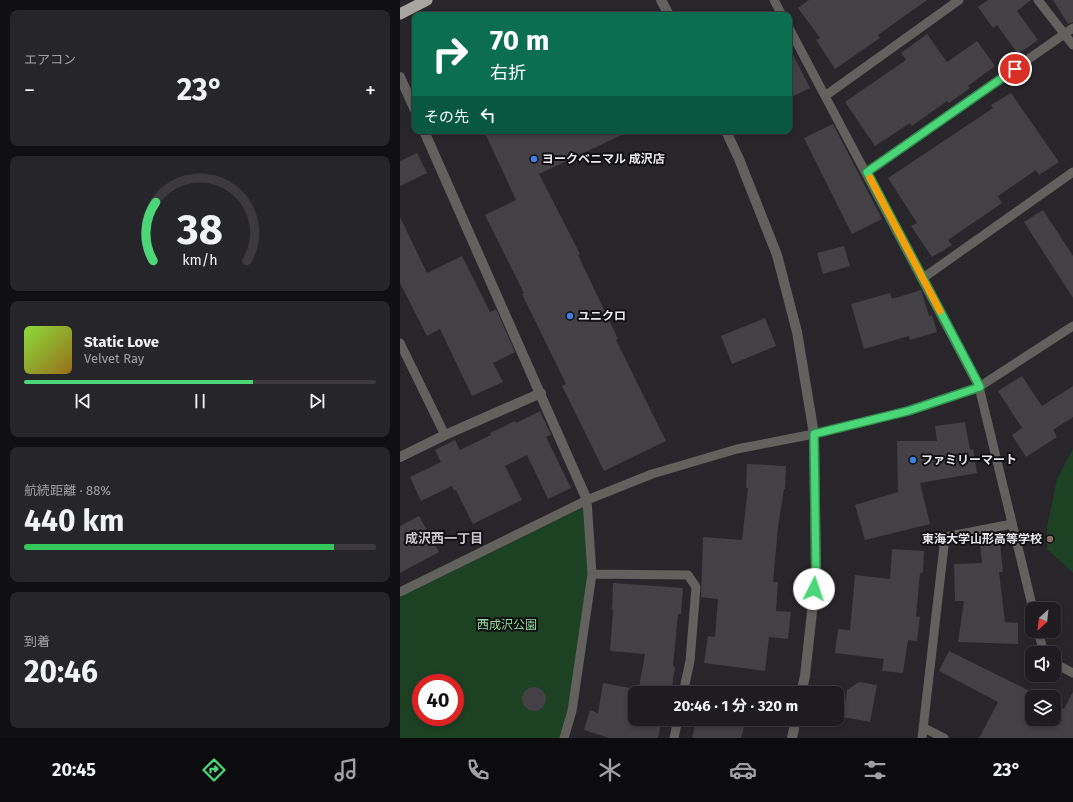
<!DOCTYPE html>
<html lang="ja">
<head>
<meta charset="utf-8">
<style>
  :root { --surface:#1e1c20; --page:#262529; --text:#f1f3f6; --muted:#a1a1a5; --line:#3c3a3e; --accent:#4bd677 }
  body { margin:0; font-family:"Fira Sans","Noto Sans JP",sans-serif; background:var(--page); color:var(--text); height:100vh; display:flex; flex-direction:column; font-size:15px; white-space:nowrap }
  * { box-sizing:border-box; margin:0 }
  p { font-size:13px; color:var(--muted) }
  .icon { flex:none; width:22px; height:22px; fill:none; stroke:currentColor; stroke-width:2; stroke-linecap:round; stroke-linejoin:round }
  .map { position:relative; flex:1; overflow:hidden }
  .drawer { display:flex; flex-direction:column; gap:10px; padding:10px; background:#100f12; width:400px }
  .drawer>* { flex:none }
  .hud { position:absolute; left:12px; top:12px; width:380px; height:122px; border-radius:8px; box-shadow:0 2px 6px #0003,0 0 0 1px var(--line); background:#0b6e4f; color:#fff; overflow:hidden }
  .needle { width:26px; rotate:207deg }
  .tools { position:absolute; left:625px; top:602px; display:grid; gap:8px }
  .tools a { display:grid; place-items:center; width:36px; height:36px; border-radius:8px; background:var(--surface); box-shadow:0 2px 6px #0003,0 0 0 1px var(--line); font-size:20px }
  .speed { position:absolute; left:12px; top:674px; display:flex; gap:8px; font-size:20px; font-weight:700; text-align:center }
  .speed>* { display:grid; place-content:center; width:52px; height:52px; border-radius:50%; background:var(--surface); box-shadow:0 2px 6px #0003,0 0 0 1px var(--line); line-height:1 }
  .speed .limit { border:6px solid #d22; background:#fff; color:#111 }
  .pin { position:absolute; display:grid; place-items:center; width:34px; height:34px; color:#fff; margin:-17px; border:2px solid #fff; border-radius:50%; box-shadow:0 1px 4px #0007 }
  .me { position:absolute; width:44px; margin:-22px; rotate:4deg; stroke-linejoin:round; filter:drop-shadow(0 0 3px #0008) }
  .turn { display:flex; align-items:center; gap:14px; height:84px; padding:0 12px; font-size:18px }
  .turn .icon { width:52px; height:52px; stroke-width:2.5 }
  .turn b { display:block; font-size:28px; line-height:34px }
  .then { display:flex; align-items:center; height:38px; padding:0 12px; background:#0003; gap:8px; font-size:15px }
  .big { font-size:30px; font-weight:700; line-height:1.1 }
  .drawer .widget { flex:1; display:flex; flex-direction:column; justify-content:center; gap:6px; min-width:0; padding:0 14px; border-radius:8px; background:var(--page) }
  .drawer .dial { align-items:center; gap:0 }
  .dial svg { height:104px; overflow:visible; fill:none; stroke:var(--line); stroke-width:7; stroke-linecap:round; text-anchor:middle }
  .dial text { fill:var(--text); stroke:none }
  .song { display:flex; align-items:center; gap:12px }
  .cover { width:48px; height:48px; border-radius:6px; background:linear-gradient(135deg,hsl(90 70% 55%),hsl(40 70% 35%)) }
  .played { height:4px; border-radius:2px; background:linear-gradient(90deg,var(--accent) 65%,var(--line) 65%) }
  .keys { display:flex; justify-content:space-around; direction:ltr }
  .heat { display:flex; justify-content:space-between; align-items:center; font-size:22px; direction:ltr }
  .charge { height:6px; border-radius:3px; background:linear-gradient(90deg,#34c759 88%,var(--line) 0) }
  .trip { position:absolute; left:228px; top:686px; width:216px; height:40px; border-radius:8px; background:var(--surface); box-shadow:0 2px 6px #0003,0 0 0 1px var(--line); font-weight:700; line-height:40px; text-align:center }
  .tabs { display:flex; height:64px; justify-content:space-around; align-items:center; background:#0c0b0d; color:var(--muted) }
  .tabs .icon { width:28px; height:28px }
  .tabs .active { color:var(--accent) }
  .tabs b { font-size:18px; color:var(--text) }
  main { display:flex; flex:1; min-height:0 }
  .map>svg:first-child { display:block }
  .green { fill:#1c4123; fill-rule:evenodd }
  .building { fill:#434146 }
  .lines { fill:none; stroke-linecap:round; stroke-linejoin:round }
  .service { stroke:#62615e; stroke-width:9 }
  .minor { stroke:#62615e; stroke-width:10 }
  .tertiary { stroke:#62615e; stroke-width:10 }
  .trunk { stroke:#a8a6a0; stroke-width:11 }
  .route-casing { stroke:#318b4d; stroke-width:10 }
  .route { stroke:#4bd677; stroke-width:7 }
  .slow { stroke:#f59e0b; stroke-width:7 }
  .shop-dot { fill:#3f7fe0; stroke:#100f11; stroke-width:1.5 }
  .education-dot { fill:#8d6e63; stroke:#100f11; stroke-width:1.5 }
  .labels { text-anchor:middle; stroke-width:4; stroke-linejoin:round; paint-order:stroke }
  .poi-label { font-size:12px; font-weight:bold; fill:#e9e8eb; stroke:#100f11; text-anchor:start }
  .park-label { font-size:12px; fill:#93dc9c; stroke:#100f11 }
  .neighbourhood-label { font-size:13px; font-weight:bold; fill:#cbc8ce; stroke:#100f11 }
</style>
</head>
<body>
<main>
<section class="drawer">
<div class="widget"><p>エアコン</p>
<div class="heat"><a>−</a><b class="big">23°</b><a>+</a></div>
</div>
<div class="widget dial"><svg viewBox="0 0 100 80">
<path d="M14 69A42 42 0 1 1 86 69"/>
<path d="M14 69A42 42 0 0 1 16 24" stroke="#4bd677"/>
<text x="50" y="56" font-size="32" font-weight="700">38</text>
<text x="50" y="72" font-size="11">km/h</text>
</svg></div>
<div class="widget">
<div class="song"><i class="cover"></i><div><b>Static Love</b><p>Velvet Ray</p></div></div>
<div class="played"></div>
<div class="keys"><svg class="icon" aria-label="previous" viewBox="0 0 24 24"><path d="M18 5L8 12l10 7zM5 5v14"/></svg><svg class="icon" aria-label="pause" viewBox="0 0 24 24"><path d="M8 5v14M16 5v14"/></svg><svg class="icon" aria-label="next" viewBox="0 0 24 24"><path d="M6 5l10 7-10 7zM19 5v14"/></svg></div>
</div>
<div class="widget"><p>航続距離 · 88%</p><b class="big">440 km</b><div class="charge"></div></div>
<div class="widget"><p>到着</p><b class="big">20:46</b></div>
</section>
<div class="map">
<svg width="673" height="738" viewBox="0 0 673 738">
  <rect width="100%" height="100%" fill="#28262a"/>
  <path class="green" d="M673,449v124l-26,-24v-22l10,-48z
    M187,500l5,74 -28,164h-164v-146zM21,683h34v34h-34z"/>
  <path class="building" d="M409,0h118l-49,35 2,3 -45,31 -19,-29 4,-2 -22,-30z
    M588,0h43l-14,11 21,29 -20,14 -21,-29 -4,3 -15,-21z
    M653,0h20v22l-5,2z
    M527,34l20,28 30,-21 18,25 -27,20 2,2 -21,15 -2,-2 -35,25 -2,-3 -35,23 -30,-44 61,-42 -5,-7z
    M389,47l21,41 -21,10z
    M611,93l48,69 -20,13 -3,-5 -38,26 4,7 -54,37 4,5 -20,12 -21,-31 6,-3 -29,-45 105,-70 -2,-3z
    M433,124l49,95 -30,15 -48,-96z
    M84,131h146l-91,43 41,80 -2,1 40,84 -2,1 50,101 -62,30 -42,-85 4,-2 -44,-90 2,-1 -39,-78 31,-15z
    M17,153l10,20 -27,13v-25z
    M643,210l30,46v42l-49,-76z
    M0,217l27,56 35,-17 28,56 6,-3 19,43 -22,11 10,19 -31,14 -32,-67 -13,7 -27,-53z
    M444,246l6,20 -27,8 -6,-21z
    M521,290l8,26 3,-1 5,17 -27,8 -1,-4 -45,13 -13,-45 39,-11 2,6z
    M365,318l11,28 -44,18 -11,-28z
    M622,376l20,30 31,-20v31l-20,13 4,7 -31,20 -14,-22 10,-7 -24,-37z
    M140,411l11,24 -5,2 25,51 -23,11 -21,-44 -22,11 17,34 -49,24 -17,-34 -2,1 -2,-5 -31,15 -11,-24 31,-15 -6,-12 20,-10 5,10 31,-15 -1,-2 25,-12 1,2z
    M565,422l5,28 3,-1 4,24 -57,10 10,41 -65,16 -10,-35 43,-13 -1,-51h40l-2,-15z
    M347,464l39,2 -1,23h-1l-6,38 -5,55h5l-2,29 15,1 -3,27 -19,-2 -4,34 -61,-8 4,-27 7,1 3,-38 -17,-2 2,-60 39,3 6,-52h-2z
    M19,516l20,36 -39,21v-47z
    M600,543l3,29h-4l6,50 13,1v21l-60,-2 6,-41h-9l-1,-37 28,-1 -2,-18z
    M492,549l32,2 -1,22h-3l-4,43 4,1 -3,24 -9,-1 -5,33 -21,-2 2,-12 -49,-6 3,-24 12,1 5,-55 35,4z
    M213,583l70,5 -2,26h-3l-5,52 2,1 -4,26h-33l7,-39 -35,-3 3,-41 -1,-1z
    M549,651l93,46h-10v22h22v-15l10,5 9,-17v46h-94l19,-36 -59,-31z
    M459,682l18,3 -7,37 -27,-5 4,-27z
    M203,683l32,6v30h27l-4,19h-49l-25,-8 6,-20 8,3z
    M122 699a12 12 0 1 1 24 0a12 12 0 1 1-24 0Z
    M297,719h49l-5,19h-49z"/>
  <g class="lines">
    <path class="service" d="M374,0l8,15
      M638,0l35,45
      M389,28l190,359 54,222
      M425,96l134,-96
      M467,172l206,-144
      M523,278l150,-106
      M0,343l45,92
      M192,574l96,1 8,12 -6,74 -7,32
      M0,592l187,-92 65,-26 85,-25 77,-15 94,-23 71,-24 94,-61
      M638,631l6,22
      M654,663l19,10
      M524,728l20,10
      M164,738l8,-27 20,-137 -5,-74
      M274,738l4,-19
      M522,738l23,-201 67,-13"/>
    <path class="minor" d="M0,77l15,33
      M24,131l163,369
      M0,457l45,-22 96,-42"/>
    <path class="tertiary" d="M261,0l8,15
      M326,131l13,28 38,96 20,77 17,102 2,141 -11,101 -4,17
      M392,738l4,-19"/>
    <path class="trunk" d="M0,14l27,-14"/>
  </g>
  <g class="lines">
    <g class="route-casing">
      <path id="route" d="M414,589l2,-14 -2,-141 94,-23 72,-24 -113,-215 148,-103"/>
    </g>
    <use href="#route" class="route"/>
    <path class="slow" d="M470,178l70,133"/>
  </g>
  <g class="shop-dot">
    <circle cx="134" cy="159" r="4"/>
    <circle cx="170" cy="316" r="4"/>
    <circle cx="513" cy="460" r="4"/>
  </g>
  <circle class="education-dot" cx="650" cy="539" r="4"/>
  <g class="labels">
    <g class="poi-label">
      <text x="142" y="163">ヨークベニマル 成沢店</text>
      <text x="178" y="320">ユニクロ</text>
      <text x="521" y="464">ファミリーマート</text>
      <text x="642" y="543" text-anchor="end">東海大学山形高等学校</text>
    </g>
    <g class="park-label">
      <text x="107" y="629">西成沢公園</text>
    </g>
    <g class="neighbourhood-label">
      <text x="44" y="543">成沢西一丁目</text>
    </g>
  </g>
</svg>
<div class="tools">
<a><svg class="needle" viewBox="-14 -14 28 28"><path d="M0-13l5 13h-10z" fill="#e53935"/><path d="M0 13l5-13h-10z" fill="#a1a1a5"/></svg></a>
<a><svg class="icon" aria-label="sound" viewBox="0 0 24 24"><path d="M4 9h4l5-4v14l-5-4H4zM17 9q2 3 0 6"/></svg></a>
<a><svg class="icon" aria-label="layers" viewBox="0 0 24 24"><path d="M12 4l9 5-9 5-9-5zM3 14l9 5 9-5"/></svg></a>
</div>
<div class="speed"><div class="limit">40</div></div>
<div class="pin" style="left:615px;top:69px;background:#d93025"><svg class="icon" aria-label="arrive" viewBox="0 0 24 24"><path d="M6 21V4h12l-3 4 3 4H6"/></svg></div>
<svg class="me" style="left:414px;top:589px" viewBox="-20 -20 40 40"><circle r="19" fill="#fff"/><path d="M0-13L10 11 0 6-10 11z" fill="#4bd677"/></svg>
<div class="trip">20:46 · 1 分 · 320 m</div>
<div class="hud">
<div class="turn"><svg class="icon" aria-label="right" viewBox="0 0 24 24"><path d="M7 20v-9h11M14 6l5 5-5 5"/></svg><div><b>70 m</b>右折</div></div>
<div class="then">その先<svg class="icon" aria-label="left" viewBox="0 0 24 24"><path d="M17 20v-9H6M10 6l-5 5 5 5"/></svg></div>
</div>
</div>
</main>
<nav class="tabs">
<b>20:45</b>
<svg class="icon active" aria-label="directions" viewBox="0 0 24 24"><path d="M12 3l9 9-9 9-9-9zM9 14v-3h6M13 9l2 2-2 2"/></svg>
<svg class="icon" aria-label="music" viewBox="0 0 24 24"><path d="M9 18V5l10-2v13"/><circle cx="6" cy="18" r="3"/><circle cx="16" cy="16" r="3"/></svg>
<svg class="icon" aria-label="phone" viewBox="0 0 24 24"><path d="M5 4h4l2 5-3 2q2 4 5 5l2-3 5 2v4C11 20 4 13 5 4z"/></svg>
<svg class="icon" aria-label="climate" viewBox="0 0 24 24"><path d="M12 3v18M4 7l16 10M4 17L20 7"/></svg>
<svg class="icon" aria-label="car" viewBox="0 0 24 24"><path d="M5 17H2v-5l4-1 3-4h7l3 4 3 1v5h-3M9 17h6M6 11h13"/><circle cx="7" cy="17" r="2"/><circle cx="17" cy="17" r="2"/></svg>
<svg class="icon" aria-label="filters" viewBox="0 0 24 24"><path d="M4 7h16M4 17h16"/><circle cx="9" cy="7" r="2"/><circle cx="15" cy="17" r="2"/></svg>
<b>23°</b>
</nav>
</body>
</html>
